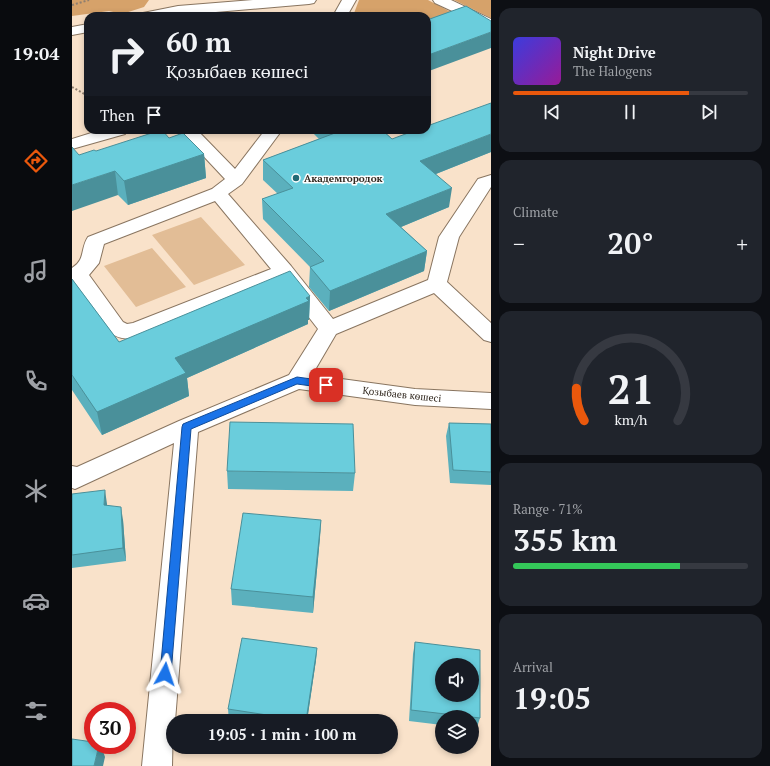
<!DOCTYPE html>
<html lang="en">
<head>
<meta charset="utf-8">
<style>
  :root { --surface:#171b24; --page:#20242c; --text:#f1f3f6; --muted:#9ea1a6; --line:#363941; --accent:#ea580c }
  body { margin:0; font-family:"PT Serif",serif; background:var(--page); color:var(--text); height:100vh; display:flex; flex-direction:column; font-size:15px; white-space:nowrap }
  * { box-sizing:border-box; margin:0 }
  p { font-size:13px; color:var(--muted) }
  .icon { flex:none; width:22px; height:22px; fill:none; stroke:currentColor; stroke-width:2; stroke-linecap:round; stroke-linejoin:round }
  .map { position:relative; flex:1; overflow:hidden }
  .drawer { display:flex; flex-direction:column; gap:8px; padding:8px; background:#0d0f14; width:279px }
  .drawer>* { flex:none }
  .hud { position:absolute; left:12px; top:12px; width:347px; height:122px; border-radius:12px; box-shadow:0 2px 6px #0003; background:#171b24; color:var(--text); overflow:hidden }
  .controls { position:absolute; left:363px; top:658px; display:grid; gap:8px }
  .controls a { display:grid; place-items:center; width:44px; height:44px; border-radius:50%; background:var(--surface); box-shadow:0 2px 6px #0003; font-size:20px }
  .speed { position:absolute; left:12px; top:702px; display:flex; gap:8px; font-size:20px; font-weight:700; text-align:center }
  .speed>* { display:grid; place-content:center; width:52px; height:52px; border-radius:50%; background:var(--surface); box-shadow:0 2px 6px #0003; line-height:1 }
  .speed .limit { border:6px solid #d22; background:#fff; color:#111 }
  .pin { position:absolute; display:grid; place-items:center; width:34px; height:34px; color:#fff; margin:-17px; border-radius:8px; box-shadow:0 2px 6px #0006 }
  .me { position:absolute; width:44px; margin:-22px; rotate:5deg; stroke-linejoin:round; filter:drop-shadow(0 0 3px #0008) }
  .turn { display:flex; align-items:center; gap:14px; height:84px; padding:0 16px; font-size:18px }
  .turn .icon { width:52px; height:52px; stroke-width:2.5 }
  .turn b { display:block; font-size:28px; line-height:34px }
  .then { display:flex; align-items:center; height:38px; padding:0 16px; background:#0003; gap:8px; font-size:15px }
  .big { font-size:30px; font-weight:700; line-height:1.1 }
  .drawer .tile { flex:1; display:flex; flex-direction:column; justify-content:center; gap:6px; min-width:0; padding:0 14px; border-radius:12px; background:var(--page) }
  .drawer .dial { align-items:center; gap:0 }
  .dial svg { height:104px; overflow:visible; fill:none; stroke:var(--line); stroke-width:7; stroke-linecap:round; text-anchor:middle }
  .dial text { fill:var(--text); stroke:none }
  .song { display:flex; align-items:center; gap:12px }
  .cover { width:48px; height:48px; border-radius:6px; background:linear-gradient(135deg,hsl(240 70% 55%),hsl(300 70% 35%)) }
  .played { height:4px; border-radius:2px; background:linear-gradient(90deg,var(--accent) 75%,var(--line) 75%) }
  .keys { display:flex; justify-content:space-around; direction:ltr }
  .heat { display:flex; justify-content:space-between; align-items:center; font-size:22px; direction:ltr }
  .charge { height:6px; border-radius:3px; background:linear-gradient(90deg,#34c759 71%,var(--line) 0) }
  .trip { position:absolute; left:94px; top:714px; width:232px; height:40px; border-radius:20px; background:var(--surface); box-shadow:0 2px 6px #0003; font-weight:700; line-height:40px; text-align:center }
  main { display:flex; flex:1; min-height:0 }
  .dock { display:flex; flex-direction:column; width:72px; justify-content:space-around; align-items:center; background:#090b0e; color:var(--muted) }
  .dock .icon { width:28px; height:28px }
  .dock .current { color:var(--accent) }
  .dock b { font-size:18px; color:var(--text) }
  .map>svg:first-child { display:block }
  .green { fill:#e2bd96 }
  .forest { fill:#d6a26a }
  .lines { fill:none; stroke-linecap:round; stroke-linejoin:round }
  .minor-casing { stroke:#897560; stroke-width:2 }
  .path { stroke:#8e7e6f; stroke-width:2; stroke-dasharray:2 2; stroke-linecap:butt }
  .minor { fill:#fff; fill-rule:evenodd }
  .wall { fill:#5bb0bd }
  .shaded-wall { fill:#4a909a }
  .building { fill:#6acddc; stroke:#4a909a; fill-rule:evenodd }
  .route { fill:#1a73e8; stroke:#114b97 }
  .poi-dot { fill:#216b76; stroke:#fff; stroke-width:1.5 }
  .labels { text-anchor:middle; stroke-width:3; stroke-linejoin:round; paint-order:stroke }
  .poi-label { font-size:10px; font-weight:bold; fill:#332a21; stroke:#fff; text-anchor:start }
  .street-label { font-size:10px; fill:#332a21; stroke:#fff }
</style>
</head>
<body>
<main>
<nav class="dock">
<b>19:04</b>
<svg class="icon current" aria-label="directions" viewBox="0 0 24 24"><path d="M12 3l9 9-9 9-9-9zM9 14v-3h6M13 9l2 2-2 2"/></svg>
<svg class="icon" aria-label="music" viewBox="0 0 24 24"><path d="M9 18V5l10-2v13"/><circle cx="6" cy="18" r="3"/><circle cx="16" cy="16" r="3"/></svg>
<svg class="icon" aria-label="phone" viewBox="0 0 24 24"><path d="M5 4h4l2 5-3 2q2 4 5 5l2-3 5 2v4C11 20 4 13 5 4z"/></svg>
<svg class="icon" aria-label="climate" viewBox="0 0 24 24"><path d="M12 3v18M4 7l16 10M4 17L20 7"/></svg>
<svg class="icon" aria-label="car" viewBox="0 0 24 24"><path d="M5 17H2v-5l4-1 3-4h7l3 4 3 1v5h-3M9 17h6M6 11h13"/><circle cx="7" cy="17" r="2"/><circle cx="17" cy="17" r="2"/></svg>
<svg class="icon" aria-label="filters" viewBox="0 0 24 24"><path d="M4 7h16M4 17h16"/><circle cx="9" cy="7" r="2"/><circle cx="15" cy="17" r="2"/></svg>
</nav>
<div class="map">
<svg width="419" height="766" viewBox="0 0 419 766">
  <rect width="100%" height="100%" fill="#f9e2ca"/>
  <path class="green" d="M129,217l44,48 -51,20 -42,-50z
    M80,248l34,39 -50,20 -32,-41z"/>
  <path class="forest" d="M0,0h77l-5,7 -22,7 -13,-3 -37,5z
    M287,0h69l36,19 -37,12v-15h-74z
    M382,0h37v18z"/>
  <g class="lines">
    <g class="minor-casing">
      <path id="minor" d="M181,0h63l-2,3 -5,1 -139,12h-29l2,-3 35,-7z
        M270,0h14l-9,16h-14z
        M361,0h18l40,19v10l-56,-26z
        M16,24v8l-16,3v-8z
        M29,130h26l-2,4 -53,15v-10z
        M107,130h18l38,39 30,-39h17l-40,54 -14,10 63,72 42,53 95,-39 11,-43 39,-58 13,-4v12l-32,50 -12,45 44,41v19l-7,-2 -50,-47 -98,41 -24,41 103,14 76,4v16l-76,-4 -116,-16 -101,43 -23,289h-2l-1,45h-30l32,-323 -99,46 -3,-1v-22l5,1 102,-46 110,-46 29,-46 -38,-49 -137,55c-15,4 -21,6 -34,-3l-36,-50 -1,1v-15c14,-9 8,-19 16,-31l124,-48 13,-10zM143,201l56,68 -138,54 -6,1 -4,-2 -34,-47 10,-12 5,-19z"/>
    </g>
    <path class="path" d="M0,5l17,-5
      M0,87l16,9"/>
    <use href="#minor" class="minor"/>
  </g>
  <path class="wall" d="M394,6l-37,65 -2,-2v-49z
    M238,130h72l10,9 99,13 -55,22 13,33 -48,20 26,24 -3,20 -95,40 -20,-24 1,-20 -47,-48 -1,-20 16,-5 -15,-14v-20l56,-21z
    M97,138l35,16 2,24 -78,27 -10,-10 -22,-44z
    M0,279l47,63 191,-46 -1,24h-1v4l-121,54 2,18 -87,39 -30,-45z
    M377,423l42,1v61l-41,-2 -4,-47z
    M155,471l128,2 -2,18 -125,-2z
    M0,494l35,10v2l16,14 3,41 -54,7z
    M249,520l-1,17 -7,76 -81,-8 -1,-16z
    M343,642l65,76 -4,12 -4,-1v-12h-30v8l-33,-4 4,-67z
    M245,648l-1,12 -9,61h-78l-1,-12z"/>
  <path class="shaded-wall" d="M419,32v16l-62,23 2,-17z
    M419,134v18l-73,29 2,-20z
    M132,154l2,24 -78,27 -4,-24z
    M43,171l3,24 -46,16v-26z
    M380,188l-3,19 -65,27 2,-20z
    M355,251l-3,20 -95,40 1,-20z
    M238,296l-1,24h-1v4l-121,54 2,18 -87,39 -5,-23 78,-54z
    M33,490l2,14v15l-3,-14z
    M49,507l2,13 3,41 -3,-13z
    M249,520l-1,17 -7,76v-16z
    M245,648l-1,12 -9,61h-1z
    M27,745h2l4,12 -2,9h-9z"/>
  <path class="building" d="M394,6l25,15v11l-60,22 -4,-3v-31z
    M419,103v31l-71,27 32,27 -66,26 41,37 -97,40 -20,-24 14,-6 -62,-62 31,-11 -30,-28 72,-27 -4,-3h51l10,9 24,-9h11v-4z
    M89,130h1l7,8 14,-5 21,21 -80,27 -9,-10 -43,14v-38l7,8 15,-5 2,1z
    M218,271l20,25 -4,2 3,3 -134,57 11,15 -89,39 -25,-37v-96l47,63z
    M158,422l123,2 2,49 -128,-2z
    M377,423l42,1v48l-38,-2z
    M33,490l-1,15 17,2 2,41 -51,7v-61z
    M171,513l78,7 -8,77 -82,-8z
    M170,638l75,10 -11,73 -78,-12z
    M343,642l65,8v68l-69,-8zM370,665h30v30h-30z
    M0,739l21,3v3h6l-5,21h-22z"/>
  <path class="route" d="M225,377l29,4 5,4 -5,3 -29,-4 -106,45 -20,245 -2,3 -4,2 -4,-2 -1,-3 22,-247 1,-3z"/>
  <circle class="poi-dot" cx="224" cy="178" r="4"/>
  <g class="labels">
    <g class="poi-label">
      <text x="232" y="182">Академгородок</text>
    </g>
    <g class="street-label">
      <text transform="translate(330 394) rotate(6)" y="4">Қозыбаев көшесі</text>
    </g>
  </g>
</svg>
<div class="controls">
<a><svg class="icon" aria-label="sound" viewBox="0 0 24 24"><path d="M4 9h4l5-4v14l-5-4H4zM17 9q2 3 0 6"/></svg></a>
<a><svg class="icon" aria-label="layers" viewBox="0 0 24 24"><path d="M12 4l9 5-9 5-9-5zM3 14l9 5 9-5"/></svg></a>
</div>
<div class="speed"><div class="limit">30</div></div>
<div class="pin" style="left:254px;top:385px;background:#d93025"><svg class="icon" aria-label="arrive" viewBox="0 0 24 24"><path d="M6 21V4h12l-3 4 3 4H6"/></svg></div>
<svg class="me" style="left:93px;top:674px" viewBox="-20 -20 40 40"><path d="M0-17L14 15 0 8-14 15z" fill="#1a73e8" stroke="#fff" stroke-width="4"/></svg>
<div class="trip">19:05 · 1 min · 100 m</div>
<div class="hud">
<div class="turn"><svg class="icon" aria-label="right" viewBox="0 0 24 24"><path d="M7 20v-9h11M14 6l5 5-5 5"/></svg><div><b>60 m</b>Қозыбаев көшесі</div></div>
<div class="then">Then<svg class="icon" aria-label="arrive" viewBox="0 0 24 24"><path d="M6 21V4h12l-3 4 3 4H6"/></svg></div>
</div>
</div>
<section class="drawer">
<div class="tile">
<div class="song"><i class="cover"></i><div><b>Night Drive</b><p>The Halogens</p></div></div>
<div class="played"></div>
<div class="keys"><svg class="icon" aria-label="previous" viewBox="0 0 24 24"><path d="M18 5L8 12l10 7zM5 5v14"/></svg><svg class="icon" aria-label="pause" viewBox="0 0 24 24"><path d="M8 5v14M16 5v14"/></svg><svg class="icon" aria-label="next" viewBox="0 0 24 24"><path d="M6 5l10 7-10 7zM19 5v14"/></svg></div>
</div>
<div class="tile"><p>Climate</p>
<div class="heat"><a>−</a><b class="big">20°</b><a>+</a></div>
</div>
<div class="tile dial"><svg viewBox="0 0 100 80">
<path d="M14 69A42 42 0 1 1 86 69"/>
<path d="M14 69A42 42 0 0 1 8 44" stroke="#ea580c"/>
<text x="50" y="56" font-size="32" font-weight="700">21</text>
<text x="50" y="72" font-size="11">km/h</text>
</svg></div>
<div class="tile"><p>Range · 71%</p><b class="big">355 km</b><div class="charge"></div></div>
<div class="tile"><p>Arrival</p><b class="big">19:05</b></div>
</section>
</main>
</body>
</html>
